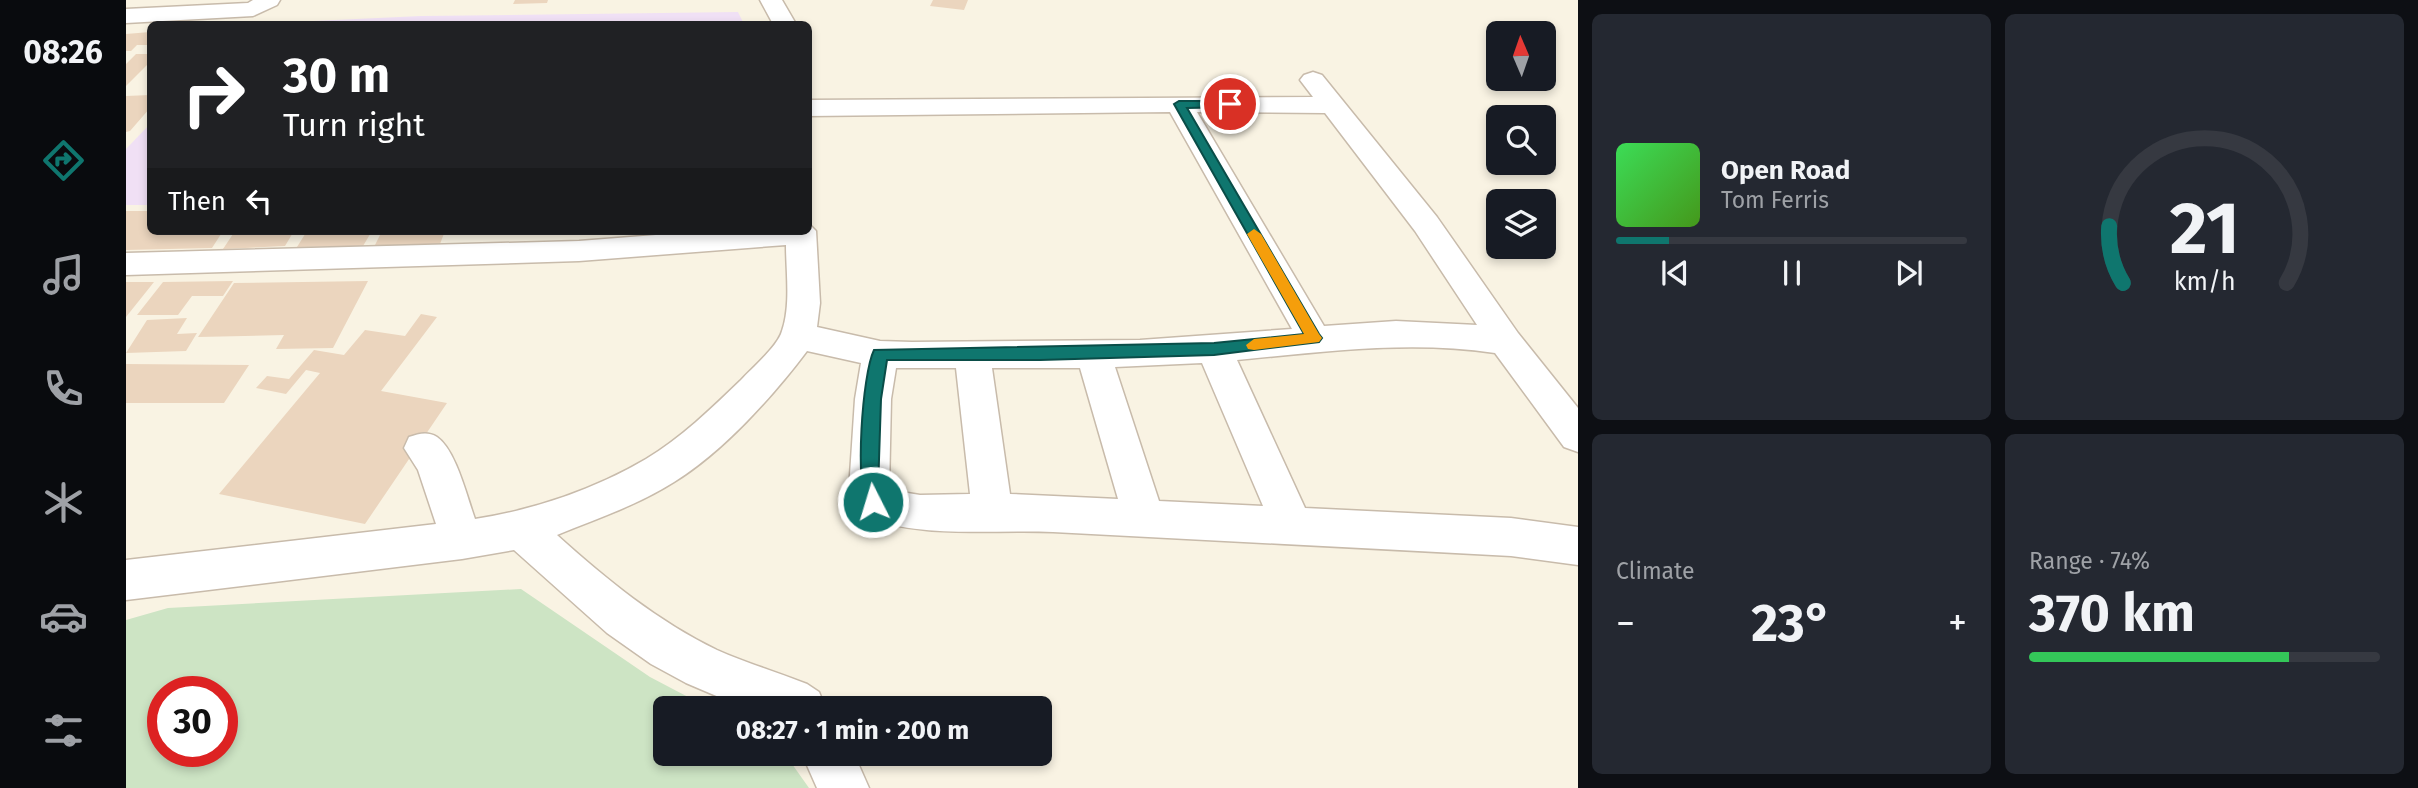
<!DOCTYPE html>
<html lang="en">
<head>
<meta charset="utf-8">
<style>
  :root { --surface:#171b24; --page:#242831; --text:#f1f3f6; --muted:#9ea1a6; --line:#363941; --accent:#0f766e }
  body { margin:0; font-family:"Fira Sans",sans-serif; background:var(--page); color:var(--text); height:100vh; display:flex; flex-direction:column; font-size:26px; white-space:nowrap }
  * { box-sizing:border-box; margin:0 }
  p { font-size:23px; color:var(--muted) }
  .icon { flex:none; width:38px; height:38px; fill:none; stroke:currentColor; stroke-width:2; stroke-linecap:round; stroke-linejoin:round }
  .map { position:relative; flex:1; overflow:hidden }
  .side { display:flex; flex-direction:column; gap:14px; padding:14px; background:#0d0f14; width:840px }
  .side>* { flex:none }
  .banner { position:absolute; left:21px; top:21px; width:665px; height:214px; border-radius:10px; box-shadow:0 4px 10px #0003; background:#202124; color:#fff; overflow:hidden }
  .needle { width:46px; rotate:358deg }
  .tools { position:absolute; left:1360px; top:21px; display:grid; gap:14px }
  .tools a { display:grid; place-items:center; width:70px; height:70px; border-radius:10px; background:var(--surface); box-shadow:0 4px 10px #0003; font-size:35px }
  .speed { position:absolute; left:21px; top:676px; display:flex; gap:14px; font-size:35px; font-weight:700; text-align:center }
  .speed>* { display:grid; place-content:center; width:91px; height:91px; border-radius:50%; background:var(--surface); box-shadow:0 4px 10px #0003; line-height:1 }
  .speed .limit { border:10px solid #d22; background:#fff; color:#111 }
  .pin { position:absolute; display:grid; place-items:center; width:60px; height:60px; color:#fff; margin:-30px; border:4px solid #fff; border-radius:50%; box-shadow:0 2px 7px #0007 }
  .me { position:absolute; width:77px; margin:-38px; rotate:355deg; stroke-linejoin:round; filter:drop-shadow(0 0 5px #0008) }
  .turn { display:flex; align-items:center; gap:24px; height:147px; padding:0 21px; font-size:32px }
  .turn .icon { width:91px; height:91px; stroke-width:2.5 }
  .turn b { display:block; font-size:49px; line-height:60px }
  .then { display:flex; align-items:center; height:66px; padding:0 21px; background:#0003; gap:14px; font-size:26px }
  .big { font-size:52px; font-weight:700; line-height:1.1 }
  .side .widget { flex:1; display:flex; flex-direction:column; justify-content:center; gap:10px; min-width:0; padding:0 24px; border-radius:10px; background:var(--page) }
  .side .dial { align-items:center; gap:0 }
  .dial svg { height:182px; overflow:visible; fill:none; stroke:var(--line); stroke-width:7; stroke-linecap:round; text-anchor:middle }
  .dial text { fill:var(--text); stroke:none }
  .song { display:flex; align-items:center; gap:21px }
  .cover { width:84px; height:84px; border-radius:10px; background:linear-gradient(135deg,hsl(130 70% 55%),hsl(100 70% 35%)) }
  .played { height:7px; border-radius:4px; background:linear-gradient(90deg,var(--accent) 15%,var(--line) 15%) }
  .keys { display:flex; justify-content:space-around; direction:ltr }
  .heat { display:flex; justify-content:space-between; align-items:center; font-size:38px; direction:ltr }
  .charge { height:10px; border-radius:5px; background:linear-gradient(90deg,#34c759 74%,var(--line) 0) }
  .side .tiles { flex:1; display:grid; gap:14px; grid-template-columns:repeat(2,1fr) }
  .trip { position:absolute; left:527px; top:696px; width:399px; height:70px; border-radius:10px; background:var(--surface); box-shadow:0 4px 10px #0003; font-weight:700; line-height:70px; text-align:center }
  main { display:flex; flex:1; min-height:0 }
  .tab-bar { display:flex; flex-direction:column; width:126px; justify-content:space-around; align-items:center; background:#090b0e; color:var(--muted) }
  .tab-bar .icon { width:49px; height:49px }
  .tab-bar .selected { color:var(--accent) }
  .tab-bar b { font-size:32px; color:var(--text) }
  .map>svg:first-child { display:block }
  .education { fill:#f0e0f5 }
  .green { fill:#cde4c4; fill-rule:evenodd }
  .building { fill:#ebd5be }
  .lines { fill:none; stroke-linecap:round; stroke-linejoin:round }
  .minor-casing { stroke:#c8bbab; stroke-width:3 }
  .minor { fill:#fff; fill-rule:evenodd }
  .route { fill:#0f766e; stroke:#0a4d48; stroke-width:2 }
  .slow { fill:#f59e0b }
</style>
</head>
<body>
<main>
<nav class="tab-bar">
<b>08:26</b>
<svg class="icon selected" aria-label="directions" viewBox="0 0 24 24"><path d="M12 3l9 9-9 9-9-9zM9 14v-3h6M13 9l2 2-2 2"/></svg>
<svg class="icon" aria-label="music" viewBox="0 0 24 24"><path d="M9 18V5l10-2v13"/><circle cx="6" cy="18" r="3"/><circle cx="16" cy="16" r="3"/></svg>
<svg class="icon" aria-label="phone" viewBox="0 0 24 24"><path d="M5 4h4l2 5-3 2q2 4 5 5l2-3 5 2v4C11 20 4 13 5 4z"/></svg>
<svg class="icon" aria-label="climate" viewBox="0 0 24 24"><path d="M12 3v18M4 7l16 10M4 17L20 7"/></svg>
<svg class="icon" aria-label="car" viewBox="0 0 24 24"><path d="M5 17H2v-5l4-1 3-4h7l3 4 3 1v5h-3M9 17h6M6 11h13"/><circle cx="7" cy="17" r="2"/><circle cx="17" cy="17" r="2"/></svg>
<svg class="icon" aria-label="filters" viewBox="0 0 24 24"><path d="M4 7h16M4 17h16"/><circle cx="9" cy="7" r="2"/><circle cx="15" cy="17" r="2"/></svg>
</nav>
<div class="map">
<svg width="1452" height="788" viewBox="0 0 1452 788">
  <rect width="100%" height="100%" fill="#f9f3e3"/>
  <path class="education" d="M612,12l6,12h-495l172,-8z
    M24,124v81h-24v-56z"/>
  <path class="green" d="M395,589l129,88 61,32h-46v45h120l24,34h-683v-168l42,-12zM37,691h59v60h-59z"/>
  <path class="building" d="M389,0h33l-1,3 -34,1z
    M807,0h35l-4,10 -34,-4z
    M24,32v13h-13l-6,6h-5v-17z
    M10,54h14v8l-24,24v-22z
    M24,95v13l-20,23 -4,1v-36z
    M0,211h24v20h73l-11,17 -86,2z
    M109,231h59l-9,15 -62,3z
    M181,231h65l-9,15 -66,1z
    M256,231h63l-5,13 -66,3z
    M107,281l-10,15h-31l-14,19h-41l26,-33z
    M242,281l-35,67 -57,1 8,-14 -86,2 36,-54z
    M0,282h28l-28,35z
    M295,314l16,3 -56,74 66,12 -82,121 -146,-30 101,-121 -14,-3 -20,24 -30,-6 11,-12 22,3 25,-29 30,5 21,-25 40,6z
    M61,318l-10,16 20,-1 -11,18 -60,2 21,-33z
    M0,364l123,1 -25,38h-98z"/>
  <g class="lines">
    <g class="minor-casing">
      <path id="minor" d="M127,0h27l-3,5 -24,11 -127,7v-14l122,-6z
        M634,0h22l14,24h-23z
        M1187,72l9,3 115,142 81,116 60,75v44l-14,-5 -69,-94c-87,-13 -172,-1 -258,7l68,148 206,10 67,9v38l-67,-9c-153,-8 -305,-16 -458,-24 -64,-3 -135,8 -194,-18l-10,-24 6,-91 6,-36 -54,-12c-34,45 -84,101 -133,131 -36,23 -78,37 -117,53 49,44 100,86 160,115 29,13 60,22 90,34l12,8 7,17h-79l-61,-26 -35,-19 -44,-31 -93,-83 -52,9 -336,41v-40l310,-36 -18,-54 -14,-22 5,-11c10,-3 18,-6 28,0 19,13 30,60 38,82 59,-9 120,-30 171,-60 35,-21 66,-51 95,-79 11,-12 37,-34 41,-49 9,-26 4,-59 4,-86l-207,16 -453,14v-22l453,-12 128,-10h101v-8l8,8 4,72 -3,24 63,14 32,1 228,-2 152,-11 -122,-217 -362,4v-16l505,-3 -13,-17 4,-5zM1071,112l128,1 90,118 62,94 -81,-4 -72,5zM1076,363l61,143 -104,-5 -44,-134zM770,368h60l14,126 -50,1 -31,-5 2,-91zM866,368h88l38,131 -108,-5z
        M676,754h52l15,34h-52z"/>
    </g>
    <use href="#minor" class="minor"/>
  </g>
  <path class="route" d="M1104,101l6,3 -2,3 -47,1 132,226 3,4 -3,4 -105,13 -174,5h-153l-6,39 -3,91 4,12 -3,6 -6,2 -6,-2c-12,-24 -5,-133 7,-158l340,-7 90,-9 -130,-230 5,-3z"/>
  <path class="slow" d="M1128,229l7,5 58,100 3,4 -3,4 -65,8 -6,-1 -2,-4 8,-6 50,-5 -57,-100z"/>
</svg>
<div class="tools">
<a><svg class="needle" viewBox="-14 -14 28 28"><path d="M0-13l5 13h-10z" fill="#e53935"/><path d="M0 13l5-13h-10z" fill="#9ea1a6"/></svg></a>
<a><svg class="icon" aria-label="search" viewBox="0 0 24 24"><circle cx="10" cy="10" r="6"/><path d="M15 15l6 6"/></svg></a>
<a><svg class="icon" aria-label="layers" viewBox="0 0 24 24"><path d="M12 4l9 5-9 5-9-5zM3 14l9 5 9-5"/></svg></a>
</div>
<div class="speed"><div class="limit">30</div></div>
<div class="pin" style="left:1104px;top:104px;background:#d93025"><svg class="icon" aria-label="arrive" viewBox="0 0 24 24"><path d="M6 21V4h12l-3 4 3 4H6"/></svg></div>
<svg class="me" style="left:747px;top:502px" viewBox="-20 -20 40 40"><circle r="17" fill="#0f766e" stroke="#fff" stroke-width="3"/><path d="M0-11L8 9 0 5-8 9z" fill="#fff"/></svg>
<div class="trip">08:27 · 1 min · 200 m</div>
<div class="banner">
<div class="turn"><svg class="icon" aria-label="right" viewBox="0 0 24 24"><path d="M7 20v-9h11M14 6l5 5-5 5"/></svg><div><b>30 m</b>Turn right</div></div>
<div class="then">Then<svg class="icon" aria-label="left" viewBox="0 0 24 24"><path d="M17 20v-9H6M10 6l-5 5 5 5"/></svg></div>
</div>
</div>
<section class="side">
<div class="tiles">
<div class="widget">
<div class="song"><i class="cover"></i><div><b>Open Road</b><p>Tom Ferris</p></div></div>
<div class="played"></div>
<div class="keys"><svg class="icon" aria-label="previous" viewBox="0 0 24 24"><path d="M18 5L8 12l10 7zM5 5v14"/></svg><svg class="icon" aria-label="pause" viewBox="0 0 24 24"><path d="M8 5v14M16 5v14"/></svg><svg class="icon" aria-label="next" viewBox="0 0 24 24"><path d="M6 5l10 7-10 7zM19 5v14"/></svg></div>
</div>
<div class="widget dial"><svg viewBox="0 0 100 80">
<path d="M14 69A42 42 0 1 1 86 69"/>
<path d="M14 69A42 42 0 0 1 8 44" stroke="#0f766e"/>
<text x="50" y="56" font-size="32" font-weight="700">21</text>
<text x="50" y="72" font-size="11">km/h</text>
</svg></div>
<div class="widget"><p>Climate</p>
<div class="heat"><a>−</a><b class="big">23°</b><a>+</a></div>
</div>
<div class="widget"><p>Range · 74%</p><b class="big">370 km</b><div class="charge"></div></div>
</div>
</section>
</main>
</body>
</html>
